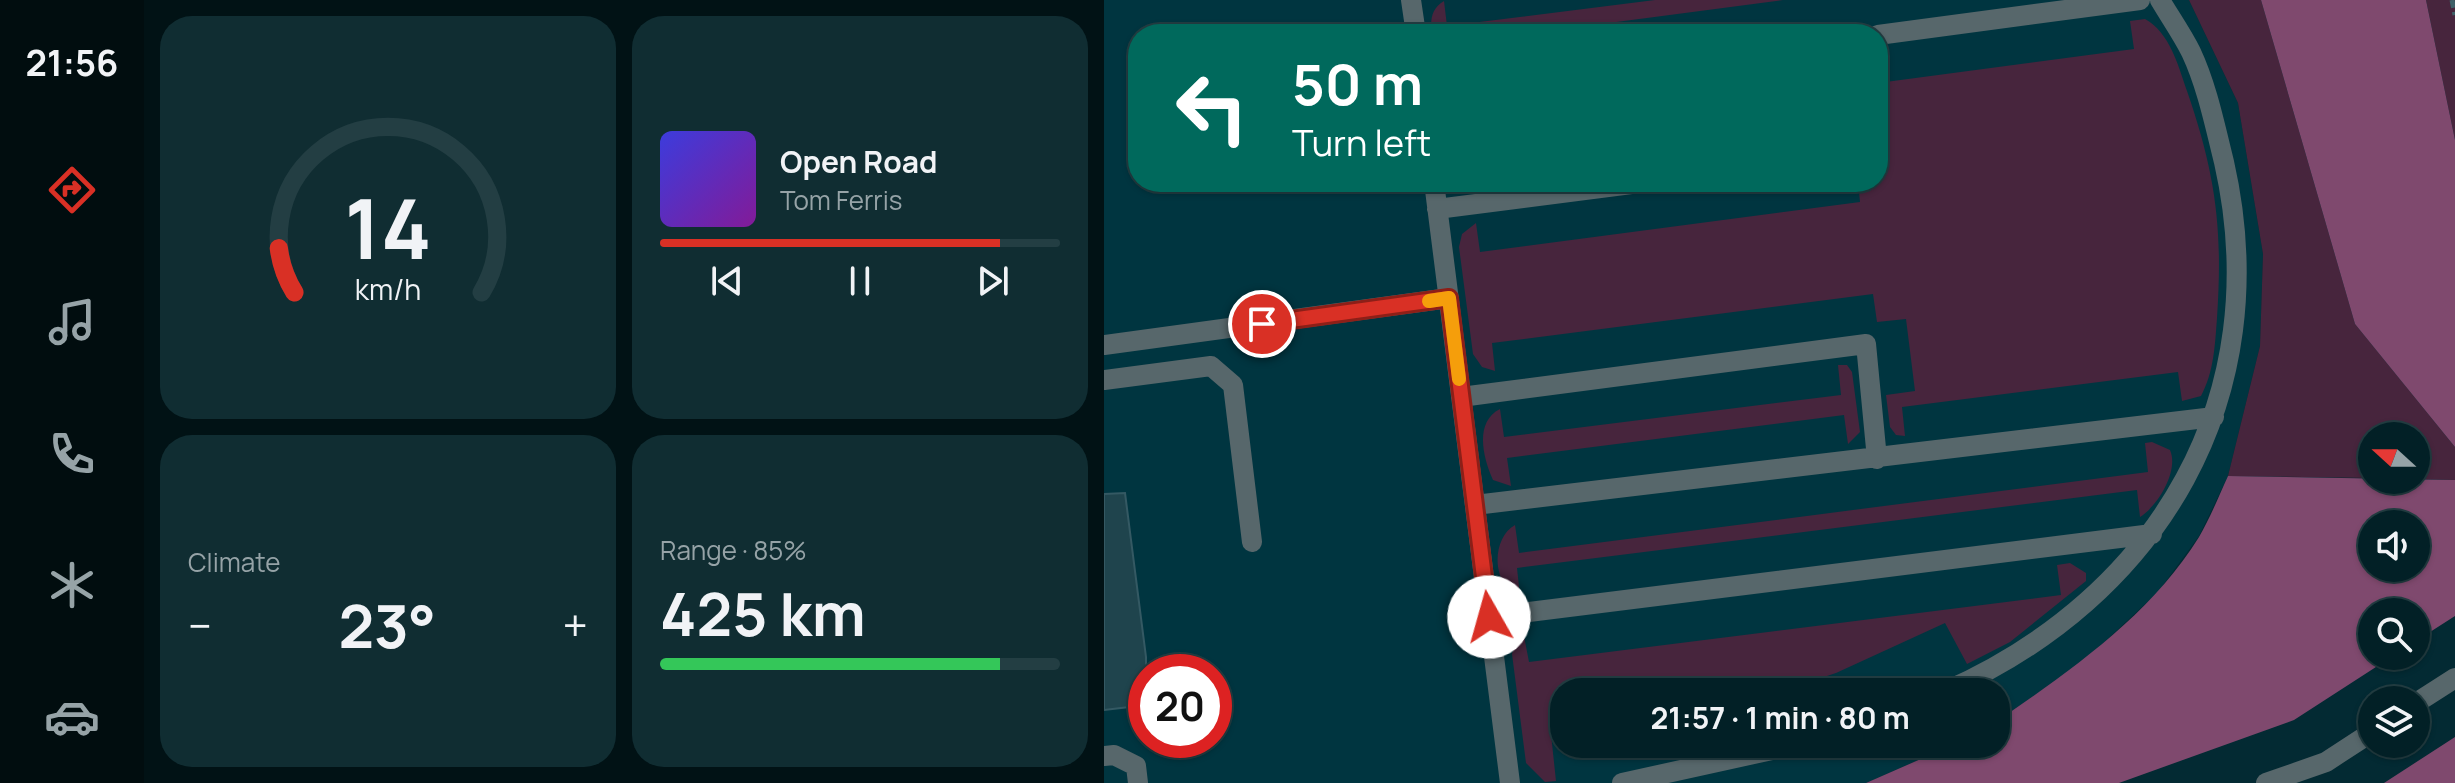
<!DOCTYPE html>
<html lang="en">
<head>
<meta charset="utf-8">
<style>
  :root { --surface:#022026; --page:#102d32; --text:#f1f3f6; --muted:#96a3a7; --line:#233e43; --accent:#d93025 }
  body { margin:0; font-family:Manrope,sans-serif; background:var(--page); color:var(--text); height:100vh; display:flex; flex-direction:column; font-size:30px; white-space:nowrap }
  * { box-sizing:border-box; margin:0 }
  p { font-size:26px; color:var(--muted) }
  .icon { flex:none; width:44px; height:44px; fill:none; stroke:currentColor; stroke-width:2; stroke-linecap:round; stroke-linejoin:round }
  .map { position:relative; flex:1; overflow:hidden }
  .sheet { display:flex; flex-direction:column; gap:16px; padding:16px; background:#011215; width:960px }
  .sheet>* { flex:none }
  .hud { position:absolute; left:24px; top:24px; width:760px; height:168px; border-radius:32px; box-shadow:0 2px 6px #0004,0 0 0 2px var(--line); background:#00695c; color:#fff; overflow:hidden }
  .needle { width:52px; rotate:291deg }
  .controls { position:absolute; left:1254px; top:422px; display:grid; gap:16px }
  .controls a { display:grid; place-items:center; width:72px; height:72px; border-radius:50%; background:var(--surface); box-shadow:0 2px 6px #0004,0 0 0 2px var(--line); font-size:40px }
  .speed { position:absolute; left:24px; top:654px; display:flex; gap:16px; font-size:40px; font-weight:700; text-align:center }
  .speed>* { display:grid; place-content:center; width:104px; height:104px; border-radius:50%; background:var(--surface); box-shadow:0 2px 6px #0004,0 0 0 2px var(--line); line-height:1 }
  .speed .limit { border:12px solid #d22; background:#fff; color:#111 }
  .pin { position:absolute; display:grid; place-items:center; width:68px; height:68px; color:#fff; margin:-34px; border:4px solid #fff; border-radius:50%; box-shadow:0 2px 8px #0007 }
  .me { position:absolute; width:88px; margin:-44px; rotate:353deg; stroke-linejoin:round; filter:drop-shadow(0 0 6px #0008) }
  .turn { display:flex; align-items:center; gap:28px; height:168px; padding:0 32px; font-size:36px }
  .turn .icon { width:104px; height:104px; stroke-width:2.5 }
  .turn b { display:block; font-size:56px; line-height:68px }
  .big { font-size:60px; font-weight:700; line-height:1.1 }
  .sheet .tile { flex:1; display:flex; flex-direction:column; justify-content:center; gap:12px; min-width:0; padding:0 28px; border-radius:32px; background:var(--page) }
  .sheet .dial { align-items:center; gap:0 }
  .dial svg { height:208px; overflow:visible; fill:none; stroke:var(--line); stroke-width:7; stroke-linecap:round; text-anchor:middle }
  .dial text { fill:var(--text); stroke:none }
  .song { display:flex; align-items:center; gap:24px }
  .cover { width:96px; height:96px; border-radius:12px; background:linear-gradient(135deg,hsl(240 70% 55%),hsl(290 70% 35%)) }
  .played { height:8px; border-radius:4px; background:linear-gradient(90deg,var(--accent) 85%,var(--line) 85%) }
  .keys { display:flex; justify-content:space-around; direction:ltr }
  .heat { display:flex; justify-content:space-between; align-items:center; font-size:44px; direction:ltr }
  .charge { height:12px; border-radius:6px; background:linear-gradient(90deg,#34c759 85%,var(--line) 0) }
  .sheet .tiles { flex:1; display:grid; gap:16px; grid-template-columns:repeat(2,1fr) }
  .trip { position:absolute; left:446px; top:678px; width:460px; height:80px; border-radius:32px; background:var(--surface); box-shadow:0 2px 6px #0004,0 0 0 2px var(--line); font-weight:700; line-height:80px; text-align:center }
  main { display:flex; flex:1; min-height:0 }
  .dock { display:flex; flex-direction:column; width:144px; justify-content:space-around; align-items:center; background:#010d0f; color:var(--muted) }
  .dock .icon { width:56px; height:56px }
  .dock .on { color:var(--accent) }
  .dock b { font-size:36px; color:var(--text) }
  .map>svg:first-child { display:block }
  .built { fill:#003540; fill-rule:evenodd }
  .green { fill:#47253d }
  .forest { fill:#7f496e; fill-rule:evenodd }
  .building { fill:#1f444d; stroke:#345963; stroke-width:2 }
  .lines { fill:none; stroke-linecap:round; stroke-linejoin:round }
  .path { stroke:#3e6068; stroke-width:5; stroke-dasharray:8 4; stroke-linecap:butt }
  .minor { stroke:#57676b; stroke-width:20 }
  .route-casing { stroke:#8d1f18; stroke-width:20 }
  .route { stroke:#d93025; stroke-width:14 }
  .slow { stroke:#f59e0b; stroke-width:14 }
</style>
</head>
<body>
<main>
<nav class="dock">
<b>21:56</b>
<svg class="icon on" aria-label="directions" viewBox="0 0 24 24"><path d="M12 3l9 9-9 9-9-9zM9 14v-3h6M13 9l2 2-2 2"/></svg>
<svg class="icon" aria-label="music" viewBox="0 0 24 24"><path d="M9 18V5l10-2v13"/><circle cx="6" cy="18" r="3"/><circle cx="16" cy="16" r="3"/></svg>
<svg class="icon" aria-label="phone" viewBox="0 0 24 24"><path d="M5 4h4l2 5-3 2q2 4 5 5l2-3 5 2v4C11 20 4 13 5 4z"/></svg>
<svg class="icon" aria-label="climate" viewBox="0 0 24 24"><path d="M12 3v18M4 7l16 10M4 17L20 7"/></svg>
<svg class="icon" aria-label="car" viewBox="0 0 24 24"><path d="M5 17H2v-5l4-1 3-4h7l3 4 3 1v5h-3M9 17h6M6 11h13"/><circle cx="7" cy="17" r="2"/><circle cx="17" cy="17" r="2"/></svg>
</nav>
<section class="sheet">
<div class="tiles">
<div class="tile dial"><svg viewBox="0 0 100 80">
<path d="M14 69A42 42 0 1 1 86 69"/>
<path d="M14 69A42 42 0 0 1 8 52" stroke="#d93025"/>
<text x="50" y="56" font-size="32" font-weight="700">14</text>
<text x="50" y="72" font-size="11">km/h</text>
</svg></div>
<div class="tile">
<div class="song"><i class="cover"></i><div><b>Open Road</b><p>Tom Ferris</p></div></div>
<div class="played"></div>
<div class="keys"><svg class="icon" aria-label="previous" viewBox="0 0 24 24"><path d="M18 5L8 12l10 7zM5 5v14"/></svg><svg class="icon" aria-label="pause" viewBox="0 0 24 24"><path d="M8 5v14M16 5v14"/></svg><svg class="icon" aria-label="next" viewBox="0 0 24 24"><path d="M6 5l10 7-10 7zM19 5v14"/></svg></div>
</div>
<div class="tile"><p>Climate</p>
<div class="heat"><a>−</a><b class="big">23°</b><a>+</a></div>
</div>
<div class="tile"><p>Range · 85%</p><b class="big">425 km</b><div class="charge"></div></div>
</div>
</section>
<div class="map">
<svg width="1351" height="783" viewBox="0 0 1351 783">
  <rect width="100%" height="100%" fill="#032a33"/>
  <path class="built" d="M0,0h1085l49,103 25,151 -3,92 -32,130 -29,60 -41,56 -75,70 -87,60v-30h-432v52h391l-89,39h-762zM34,34h740v148h-740zM42,672h68v68h-68z"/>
  <path class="green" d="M551,0h128l-258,34h-93c-2,-14 -1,-25 12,-33l3,25z
    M1085,0h72l94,324 100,123v33l-39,-1v-43h-44v42l-144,-2 32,-130 3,-92 -25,-151z
    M1322,0h29v140z
    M1041,19c25,14 33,46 42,72 29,84 36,138 30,227 -2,27 -3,54 -16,78l-19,5 -4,-29 -276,35 3,29 -9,-1 -6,-8 -4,-32 29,-4 -9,-72 -29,3 -4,-28 -381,49 3,28 -13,-4 -9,-13 -14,-107 3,-13 14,-11 4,29 380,-50 -2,-20h20v-11l8,-1 -8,-87 256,-34 -4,-28z
    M734,365h9l5,7 8,60 -12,12 -4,-29 -337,43 4,28 -18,-6c-10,-22 -19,-58 7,-71l4,28 337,-42z
    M1048,442l18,8c9,20 -11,55 -30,67l-3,-27 -620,78 3,28c-29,-9 -29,-58 -5,-71l4,28 629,-81 -3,-29z
    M966,563l16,10v8l-76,61 -43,22 -22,-41 -109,50 -57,19h-215v40l-13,2 5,47 -11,1 -19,-19 -14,-109 4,-12 8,-6 5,26 532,-67 -4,-30z"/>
  <path class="forest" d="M1157,0h165l29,140v307l-100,-123z
    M1124,476l227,4v136l-39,25v-29h-44v44h21l-99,64 -175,63h-253l89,-39h41v-22c75,-52 154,-106 203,-185 11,-19 20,-41 29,-61zM1268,524h44v44h-44z
    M1351,737v46h-71z"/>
  <path class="building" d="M21,493l21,164v48l-42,5v-216z"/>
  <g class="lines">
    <path class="path" d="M1348,0l3,15"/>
    <path class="minor" d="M307,0l5,34
      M774,35l262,-35
      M330,182l76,601
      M333,209l210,-27
      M0,345l345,-47
      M0,380l107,-14 22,19 19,157
      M357,397l405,-53 11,115
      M371,505l739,-88
      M385,617l663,-83
      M840,692c216,-95 333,-296 280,-530 -9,-36 -17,-76 -33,-110 -9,-18 -21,-35 -31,-52
      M1312,703l39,-25
      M0,756l10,-1 22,11 2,17
      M518,783l177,-39
      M1162,783l60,-21 46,-30"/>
  </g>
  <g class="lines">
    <g class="route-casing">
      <path id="route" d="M158,324l187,-26 40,319"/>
    </g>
    <use href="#route" class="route"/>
    <path class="slow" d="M325,301l20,-3 10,81"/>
  </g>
</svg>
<div class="controls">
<a><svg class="needle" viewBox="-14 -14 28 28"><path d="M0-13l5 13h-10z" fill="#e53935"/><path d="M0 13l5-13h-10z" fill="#96a3a7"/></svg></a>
<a><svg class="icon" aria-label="sound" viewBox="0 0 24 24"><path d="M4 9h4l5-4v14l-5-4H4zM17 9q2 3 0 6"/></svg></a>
<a><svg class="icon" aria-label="search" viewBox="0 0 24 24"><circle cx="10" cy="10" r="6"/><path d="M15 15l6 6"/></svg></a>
<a><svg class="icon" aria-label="layers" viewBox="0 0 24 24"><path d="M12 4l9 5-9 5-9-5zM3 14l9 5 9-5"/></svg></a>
</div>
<div class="speed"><div class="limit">20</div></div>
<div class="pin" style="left:158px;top:324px;background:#d93025"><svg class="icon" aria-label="arrive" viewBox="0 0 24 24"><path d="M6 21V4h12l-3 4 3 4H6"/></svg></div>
<svg class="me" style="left:385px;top:617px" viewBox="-20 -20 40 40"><circle r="19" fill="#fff"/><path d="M0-13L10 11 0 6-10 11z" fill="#d93025"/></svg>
<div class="trip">21:57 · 1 min · 80 m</div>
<div class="hud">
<div class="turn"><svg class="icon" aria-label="left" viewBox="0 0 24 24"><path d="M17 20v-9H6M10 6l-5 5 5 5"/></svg><div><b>50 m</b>Turn left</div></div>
</div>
</div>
</main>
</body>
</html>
